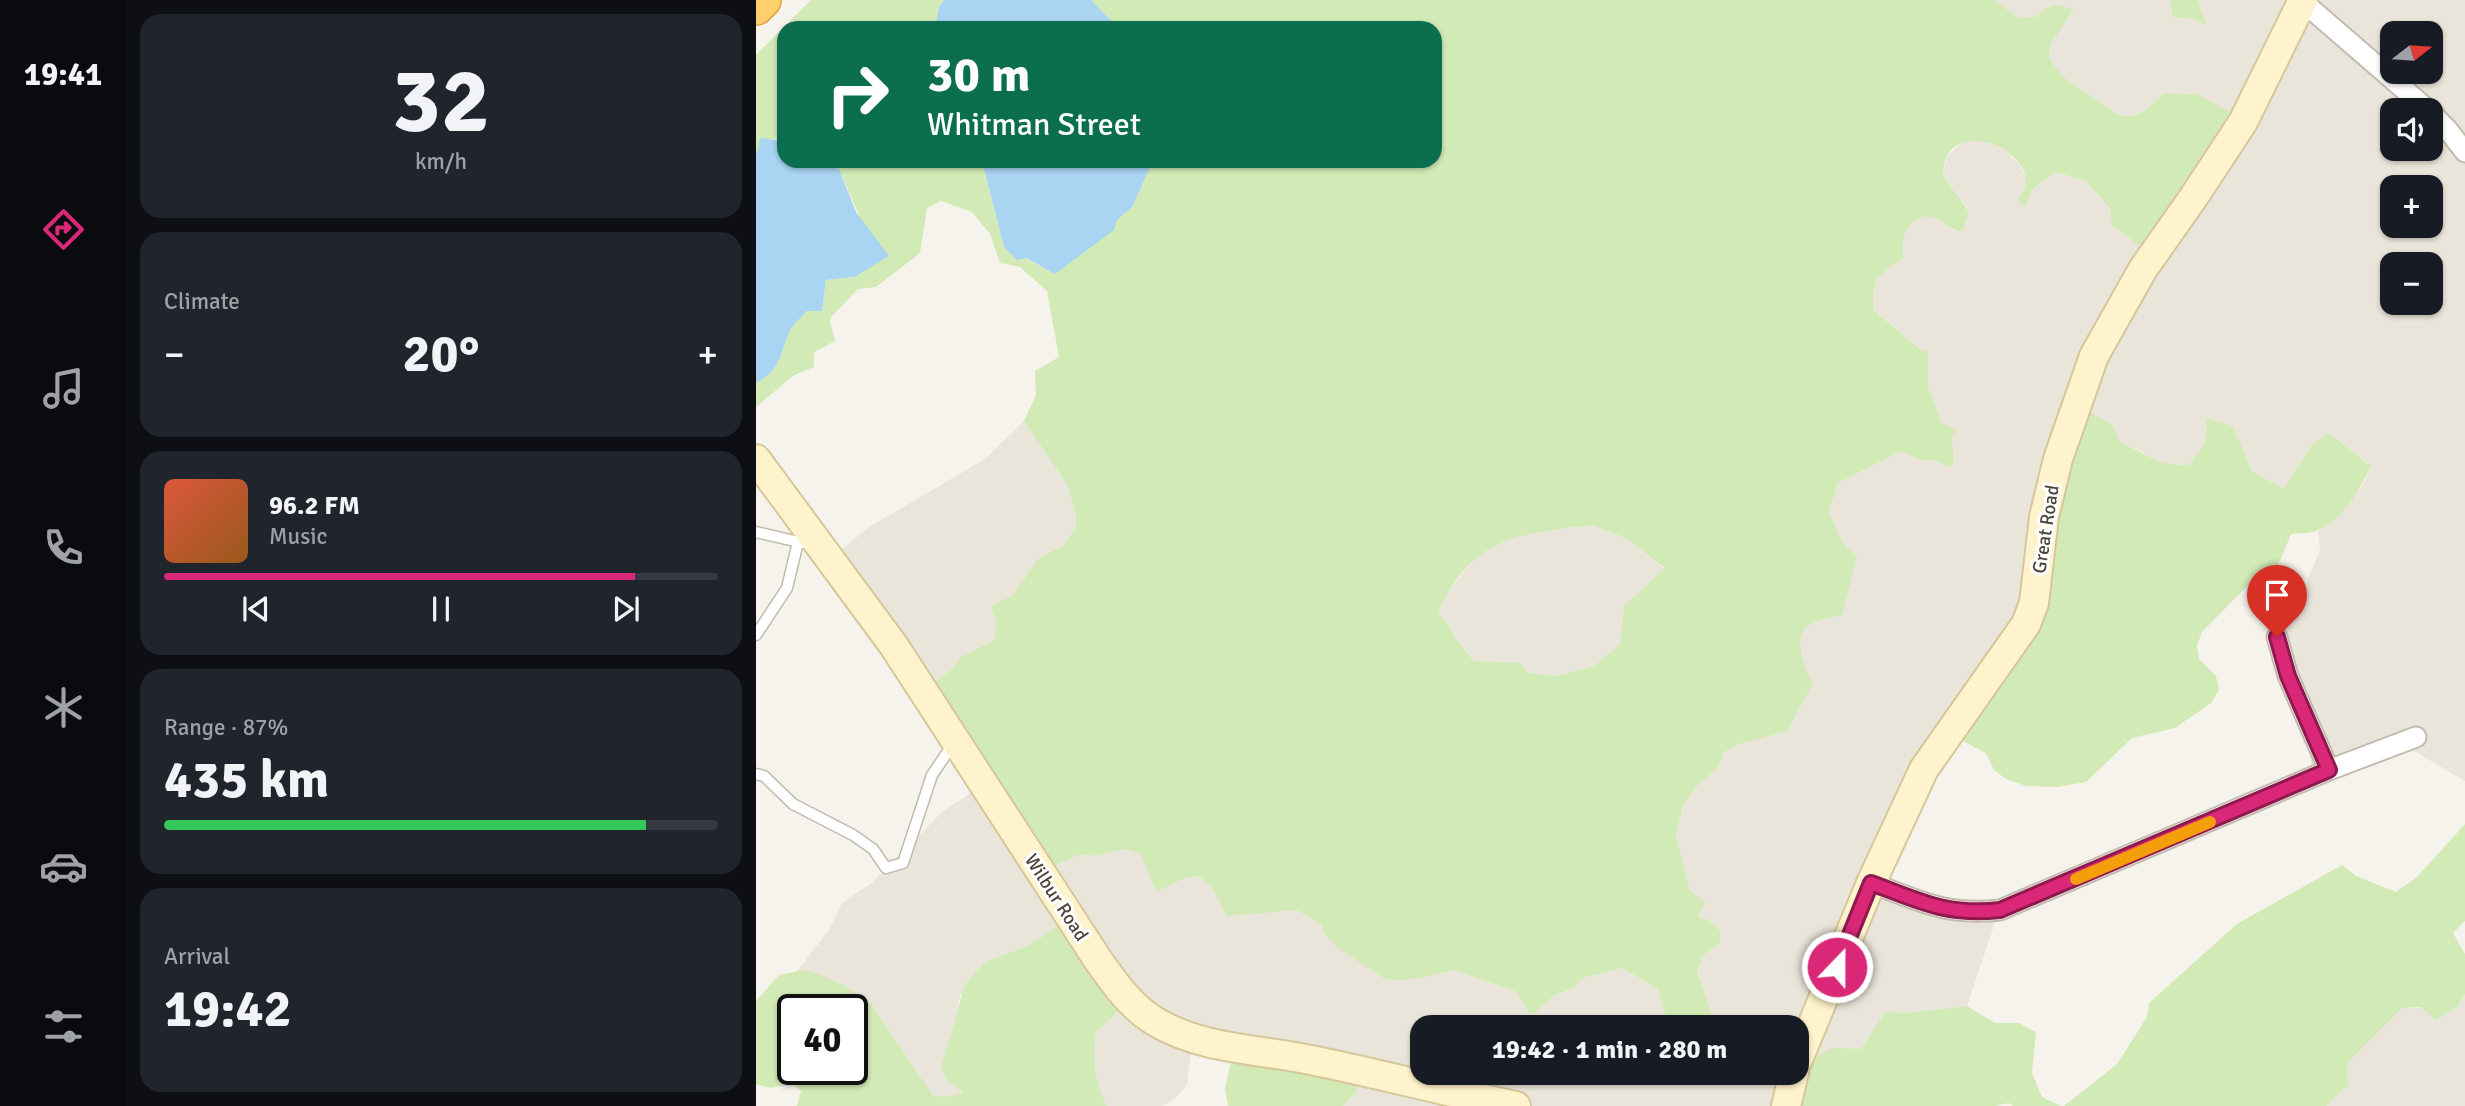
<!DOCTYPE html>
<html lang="en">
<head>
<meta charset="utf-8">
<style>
  :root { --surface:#171b24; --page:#20242c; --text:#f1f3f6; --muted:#9ea1a6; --line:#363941; --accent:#db2777 }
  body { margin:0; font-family:Signika,sans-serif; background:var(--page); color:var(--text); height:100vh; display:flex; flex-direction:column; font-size:26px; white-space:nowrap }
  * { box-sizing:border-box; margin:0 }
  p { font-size:23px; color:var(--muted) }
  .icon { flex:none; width:38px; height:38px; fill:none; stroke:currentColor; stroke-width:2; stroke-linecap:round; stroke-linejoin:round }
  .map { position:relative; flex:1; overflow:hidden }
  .drawer { display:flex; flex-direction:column; gap:14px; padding:14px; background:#0d0f14; width:630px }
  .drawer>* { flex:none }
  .hud { position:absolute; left:21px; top:21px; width:665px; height:147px; border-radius:21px; box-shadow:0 2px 5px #0004; background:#0b6e4f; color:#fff; overflow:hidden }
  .needle { width:46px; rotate:73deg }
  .tools { position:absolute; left:1624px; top:21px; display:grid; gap:14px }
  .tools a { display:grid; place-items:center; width:63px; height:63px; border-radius:14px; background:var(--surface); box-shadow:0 2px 5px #0004; font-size:35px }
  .speed { position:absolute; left:21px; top:994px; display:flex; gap:14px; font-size:35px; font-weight:700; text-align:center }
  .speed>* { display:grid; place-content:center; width:91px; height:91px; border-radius:50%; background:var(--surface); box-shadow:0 2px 5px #0004; line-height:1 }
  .speed .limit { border:4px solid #111; border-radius:10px; background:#fff; color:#111 }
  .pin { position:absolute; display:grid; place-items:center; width:60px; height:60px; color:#fff; margin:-72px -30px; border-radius:50% 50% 50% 0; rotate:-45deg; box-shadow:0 0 7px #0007 }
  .pin .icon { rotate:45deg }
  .me { position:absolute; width:77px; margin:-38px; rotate:22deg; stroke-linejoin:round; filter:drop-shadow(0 0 5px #0008) }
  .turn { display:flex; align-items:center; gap:24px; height:147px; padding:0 35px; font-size:32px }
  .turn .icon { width:91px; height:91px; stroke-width:2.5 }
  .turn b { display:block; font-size:49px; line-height:60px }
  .big { font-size:52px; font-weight:700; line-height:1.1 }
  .drawer .widget { flex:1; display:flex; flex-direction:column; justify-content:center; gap:10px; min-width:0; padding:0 24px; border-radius:21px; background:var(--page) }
  .drawer .dial { align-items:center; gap:0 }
  .dial b { font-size:91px; line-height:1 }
  .song { display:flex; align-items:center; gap:21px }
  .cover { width:84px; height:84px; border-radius:10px; background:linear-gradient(135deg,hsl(10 70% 55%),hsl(30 70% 35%)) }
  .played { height:7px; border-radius:4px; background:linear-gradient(90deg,var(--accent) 85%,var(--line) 85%) }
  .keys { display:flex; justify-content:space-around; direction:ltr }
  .heat { display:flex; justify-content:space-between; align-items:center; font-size:38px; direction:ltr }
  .charge { height:10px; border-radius:5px; background:linear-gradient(90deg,#34c759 87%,var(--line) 0) }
  .trip { position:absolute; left:654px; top:1015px; width:399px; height:70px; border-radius:21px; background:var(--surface); box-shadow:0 2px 5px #0004; font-weight:700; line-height:70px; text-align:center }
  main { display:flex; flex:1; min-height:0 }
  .tabs { display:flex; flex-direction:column; width:126px; justify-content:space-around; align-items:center; background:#090b0e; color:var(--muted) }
  .tabs .icon { width:49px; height:49px }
  .tabs .selected { color:var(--accent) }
  .tabs b { font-size:32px; color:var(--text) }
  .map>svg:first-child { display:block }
  .residential { fill:#eae5da; fill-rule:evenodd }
  .green { fill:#d2eab5; fill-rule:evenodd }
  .water { fill:#a9d4f2 }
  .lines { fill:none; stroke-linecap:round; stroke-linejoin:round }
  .lane-casing { stroke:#c2bbae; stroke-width:13 }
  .street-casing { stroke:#c2bbae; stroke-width:23 }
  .secondary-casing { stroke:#d6c79b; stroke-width:32 }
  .highway-casing { stroke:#e0a43c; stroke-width:38 }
  .lane { stroke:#fff; stroke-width:10 }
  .street { stroke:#fff; stroke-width:19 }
  .secondary { stroke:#fff3cd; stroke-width:28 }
  .highway { stroke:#ffcf6e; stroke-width:35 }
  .route-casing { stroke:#8e194d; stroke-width:18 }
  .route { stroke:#db2777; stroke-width:12 }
  .slow { stroke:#f59e0b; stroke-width:12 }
  .labels { text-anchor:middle; stroke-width:6; stroke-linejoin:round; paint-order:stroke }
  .street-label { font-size:19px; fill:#4b4439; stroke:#fff }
</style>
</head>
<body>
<main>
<nav class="tabs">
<b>19:41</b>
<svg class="icon selected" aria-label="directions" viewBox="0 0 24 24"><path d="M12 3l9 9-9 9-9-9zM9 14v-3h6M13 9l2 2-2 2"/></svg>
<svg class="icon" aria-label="music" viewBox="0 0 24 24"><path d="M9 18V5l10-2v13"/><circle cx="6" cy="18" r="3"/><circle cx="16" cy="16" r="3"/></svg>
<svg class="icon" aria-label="phone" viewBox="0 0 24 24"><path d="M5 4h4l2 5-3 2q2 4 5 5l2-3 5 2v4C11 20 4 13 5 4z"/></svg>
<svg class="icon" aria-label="climate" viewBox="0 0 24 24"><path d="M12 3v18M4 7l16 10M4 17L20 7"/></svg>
<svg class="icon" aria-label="car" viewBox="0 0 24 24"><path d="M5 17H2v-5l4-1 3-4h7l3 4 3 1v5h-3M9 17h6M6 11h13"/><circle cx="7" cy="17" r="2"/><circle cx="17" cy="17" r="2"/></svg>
<svg class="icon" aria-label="filters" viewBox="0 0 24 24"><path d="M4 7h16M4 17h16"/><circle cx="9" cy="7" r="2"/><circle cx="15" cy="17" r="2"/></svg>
</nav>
<section class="drawer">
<div class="widget dial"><b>32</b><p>km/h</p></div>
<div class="widget"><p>Climate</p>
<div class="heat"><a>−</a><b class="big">20°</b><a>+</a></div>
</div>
<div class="widget">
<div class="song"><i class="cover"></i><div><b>96.2 FM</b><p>Music</p></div></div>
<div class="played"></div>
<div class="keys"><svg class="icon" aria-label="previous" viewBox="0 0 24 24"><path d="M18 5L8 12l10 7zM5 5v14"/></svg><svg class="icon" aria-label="pause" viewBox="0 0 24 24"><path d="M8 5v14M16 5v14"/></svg><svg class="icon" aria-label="next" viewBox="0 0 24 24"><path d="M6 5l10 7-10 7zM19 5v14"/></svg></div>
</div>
<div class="widget"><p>Range · 87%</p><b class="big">435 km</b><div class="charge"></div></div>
<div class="widget"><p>Arrival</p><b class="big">19:42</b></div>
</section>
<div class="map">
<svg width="1709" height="1106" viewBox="0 0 1709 1106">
  <rect width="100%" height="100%" fill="#f6f3ec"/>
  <path class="residential" d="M1238,0h176l2,17 18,1 15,6 -7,-24h267v781l-63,-37 -91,37v-46l-34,-97 29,-37 2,-23 12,-27 -2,-20 21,-16 23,-29 9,-19 -3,-4 -39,-30 -18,13 -27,43 -32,-18 -19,-45 -28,-7 3,13 -6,19 -14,14 -20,1 -14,-5 -13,-10 -20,-8 -9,-18 -83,176 -160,282 60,25h71l-33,98 -60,7 -22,-1 -24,38 -28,-2 -33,58h-457l13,-14 -164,-51 -5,44 -12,14 -13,7h-55l-9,-18 -5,-25 2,-29 33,-32 -61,-81 -41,26 -40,14 -26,34 -14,82 19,16 -21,4 -11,-2 -61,-89 -68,-36 -7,1 32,-41 13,-27 31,-21 69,-70 41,-27 60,86 38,-17 11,2 34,-7 15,5 4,7 42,15 16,2 8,7 16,31 70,-7 24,16 5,10 95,43 33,-8 63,22 18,21 20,-18 18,-7 10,-10 40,-10 35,22 11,37h-246v46h374v-46h-91l6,-11 -15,-46 7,-15 16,-12 -24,-27 4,-16 -10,-10 -14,-55 7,-28 11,-18 25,-23 4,-13 13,-8 51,-14 20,-56 -8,-32 2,-10 11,-11 34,-72 -5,-8 -10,-26 -3,-1 10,-32 63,-32 20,9 16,1 12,6 5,-3 -2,-27 -10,-14 -14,-36v-35l-7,-2 -47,-41 -2,-18 11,-21 19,-11 -1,-21 8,-14 15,-8h8l23,15 14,-20 -26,-36 4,-18 16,-16 20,-1 20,9 16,15 7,14v28l1,-10 6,-8 23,-16 29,9 25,27 128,-91 -41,-23 -33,-1 -19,18 -12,5 -15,-1 -57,-40 -12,-18 1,-12 23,-35 -20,-6 -18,13 -16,1zM1636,33h39v39h-39zM1636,110h39v39h-39zM1636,187h39v39h-39zM1636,264h39v39h-39z
    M268,421l44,65 8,32 -1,11 -12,16 -26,15 -24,35 -22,11 6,19 -3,15 -33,17 -12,15 -26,17 -95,-129 43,-34 114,-67z
    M837,525l32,13 40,31 -41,37 -4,38 -26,22 -37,10 -29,-3 -9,-10 -45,-2 -19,-23 -7,-14 -10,-11 9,-20 24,-31 20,-16 19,-8 31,-7z
    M1709,994v112h-139l22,-21 -1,-22 55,-55 55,-1z"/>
  <path class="green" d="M55,0h133l-5,7 -4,21h-151v113l-9,-3 -19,14v-97z
    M335,0h903l25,18 16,-1 18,-13 21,5 -24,36 -1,12 12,18 57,40 15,1 12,-5 19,-18 33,1 42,23 -94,132 -33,-23 -2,-18 -25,-27 -29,-9c-14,10 -28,16 -30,35l-9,-6c5,-7 9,-11 9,-20 -1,-32 -63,-59 -80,-23 -2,5 -2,12 -3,17l26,37 -7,19c-12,0 -19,-11 -30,-14 -6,-2 -11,0 -15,3 -16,9 -15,22 -14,39 -25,14 -32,21 -29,51l47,40 7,2v35l14,36 15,8 -5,6 2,27 -5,3 -12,-6 -16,-1 -20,-9 -63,32 -10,32 3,1c7,17 10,30 26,40l-15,59c-26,6 -48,7 -40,41 3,10 5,19 11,27l-26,48 -51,14 -13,8 -4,13 -25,23 -11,18 -7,28 14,55 15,13 -8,13 14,6 9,9v12l-16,12 -7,15 15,46 -6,11h-37l-11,-37 -35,-22 -40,10 -10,10 -18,7 -20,18h-6l-12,-21 -63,-22 -33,8 -19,2 -17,-1 -47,-31 -12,-13 -5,-10 -24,-15 -70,6c-24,-46 -24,-49 -71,-24l-15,-38 -15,-5 -34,7 -11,-2 -38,17 -120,-182 26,-17 12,-15 33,-17 3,-15 -6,-19 22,-11 24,-35 26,-15 12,-16 1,-11 -8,-32 -44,-65 12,-26 -1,-24 24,-14 -12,-66 -27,-24 -20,-4 -10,-29 -18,-22 -31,-11 -14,7 -7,45 -44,34 -18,2 -26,27 -2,5 5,20 -21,11v15l-20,8 -38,32v-24c25,-13 23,-27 33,-50 3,-8 12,-15 18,-22h15l4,-31 28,-3 5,-62 -20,-46 -24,-8h167l22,86 51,27 77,-67 21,-46h282v-133h-317zM837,525l32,13 40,30 -41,38 -4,38 -26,22 -37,10 -29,-3 -8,-10 -46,-2 -19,-23 -7,-14 -10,-11c34,-77 79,-79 155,-88z
    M1414,0h28l8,25 -16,-7 -18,-1z
    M1316,402l40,23 9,18c31,12 32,23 67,22 15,-15 22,-26 17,-47l28,8 19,45 32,18 27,-43 18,-13 42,33c-11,23 -28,54 -53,64 -7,4 -19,3 -27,4l-17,41 -21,5 -51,52 -5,13 2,14 17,17 3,14 -8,13 -36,25 -43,10 -46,44 -29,5 -31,-1 -20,-7 -12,-9 -8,-17 -29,-15 52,-90z
    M1709,824v97l-12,12 12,21v40l-8,13 -21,13 -15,-13 -19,1 -55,55 1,22 -22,21h-262l53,-42 30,-47 2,-14 88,-79 105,-59 14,11 40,16 21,-15z
    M311,921l61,81 -33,32c-2,29 -1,46 12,72h-310l4,-15 -9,-8 -21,5 -15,-4v-83l23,-26 25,-5 9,2 31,13 28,21 61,89 11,2 20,-4 -19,-16 -4,-11 13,-41 10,-39 22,-25 40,-14zM37,1010h59v59h-59z
    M1211,1006l28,17h24l17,9 -4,41 10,24 19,9h-48l-4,-3 -14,3h-195l14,-48 19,-10 28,1 24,-37 22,1z
    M476,1056l127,18 -3,18 -13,14h-115l-3,-17z"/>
  <path class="water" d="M188,0h147l27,28h-183l4,-21z
    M4,138l24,3v20h31l24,8 17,43 33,44 -35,21 -28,3 -4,31h-15c-6,7 -15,14 -18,22 -10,23 -8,37 -33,50v-231l2,-2z
    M226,161h171l-21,46 -15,13 -3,10 -59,44 -29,-16 -9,2 -13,-13z"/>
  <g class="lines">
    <g class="lane-casing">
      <path id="lane" d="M0,532l47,11
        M0,635l31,-47 11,-46
        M0,774l8,2 29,28 60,31 20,14 13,19 17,-5 29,-88 21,-31"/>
    </g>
    <g class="street-casing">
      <path id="street" d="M1546,1l126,109
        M1675,113l17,17 17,22
        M1521,637l11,39 41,94
        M1115,883c49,18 75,33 129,27l329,-140 87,-33"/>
    </g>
    <g class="secondary-casing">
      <path id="secondary" d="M0,459l138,187 204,314c17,24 33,47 58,62 48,28 103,27 155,38 69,14 136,32 205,46
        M1041,1062l74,-179 53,-114 102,-145 8,-21 10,-86 14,-58 36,-103 49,-87 50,-71 50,-76 60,-122
        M1030,1106l8,-33"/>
    </g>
    <g class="highway-casing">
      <path id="highway" d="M0,7l7,-7"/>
    </g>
    <use href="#lane" class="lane"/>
    <use href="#street" class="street"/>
    <use href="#secondary" class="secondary"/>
    <use href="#highway" class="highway"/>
  </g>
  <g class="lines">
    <g class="route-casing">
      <path id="route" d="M1081,967l34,-84c49,18 75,33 129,27l329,-140 -41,-94 -11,-39"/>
    </g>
    <use href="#route" class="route"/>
    <path class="slow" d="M1320,879l134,-57"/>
  </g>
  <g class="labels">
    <g class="street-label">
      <text transform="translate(1289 529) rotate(-81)" y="7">Great Road</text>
      <text transform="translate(301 897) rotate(57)" y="7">Wilbur Road</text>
    </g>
  </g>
</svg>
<div class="tools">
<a><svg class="needle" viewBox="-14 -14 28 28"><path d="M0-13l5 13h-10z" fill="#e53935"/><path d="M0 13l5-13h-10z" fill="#9ea1a6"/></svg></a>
<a><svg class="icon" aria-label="sound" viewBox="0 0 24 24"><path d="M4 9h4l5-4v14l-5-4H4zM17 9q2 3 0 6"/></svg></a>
<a>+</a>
<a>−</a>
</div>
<div class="speed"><div class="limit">40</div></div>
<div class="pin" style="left:1521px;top:637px;background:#d93025"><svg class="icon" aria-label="arrive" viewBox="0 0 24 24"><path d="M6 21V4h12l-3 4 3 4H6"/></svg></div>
<svg class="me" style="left:1081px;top:967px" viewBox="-20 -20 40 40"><circle r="17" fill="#db2777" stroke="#fff" stroke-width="3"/><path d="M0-11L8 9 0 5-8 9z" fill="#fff"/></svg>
<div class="trip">19:42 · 1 min · 280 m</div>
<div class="hud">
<div class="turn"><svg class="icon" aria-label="right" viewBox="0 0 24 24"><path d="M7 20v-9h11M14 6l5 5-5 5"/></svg><div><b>30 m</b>Whitman Street</div></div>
</div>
</div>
</main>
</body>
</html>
